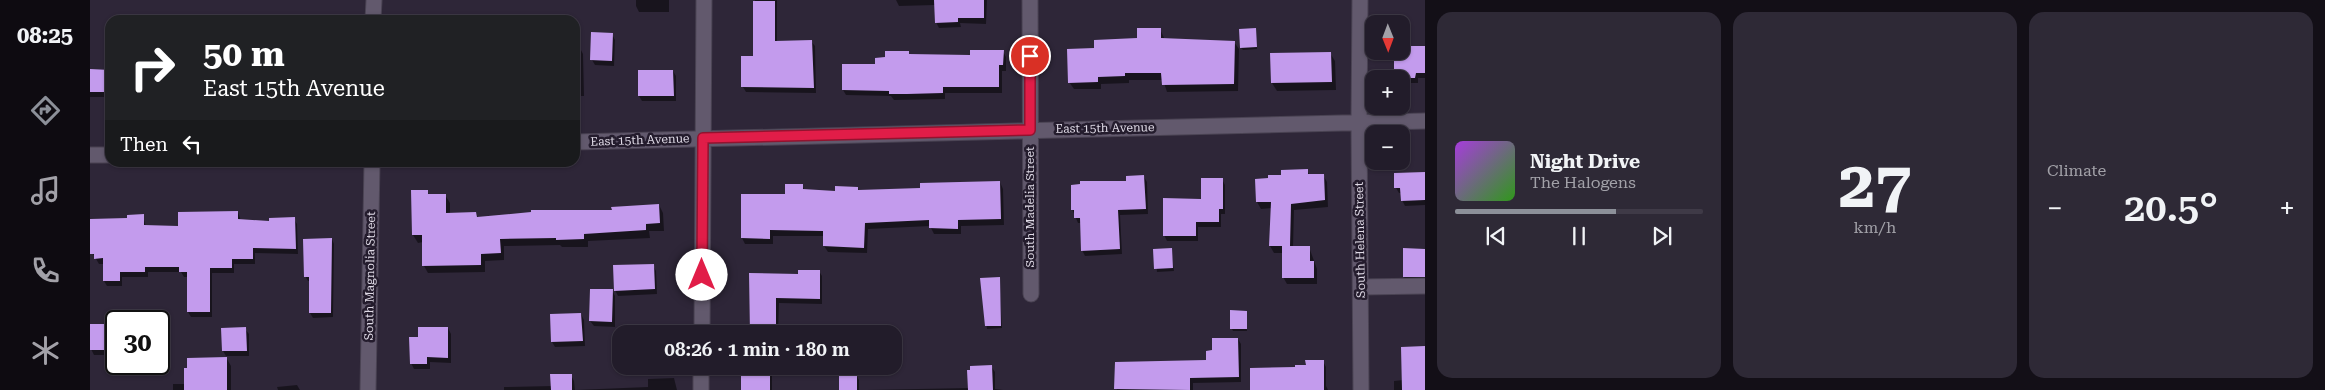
<!DOCTYPE html>
<html lang="en">
<head>
<meta charset="utf-8">
<style>
  :root { --surface:#221c2a; --page:#2e2936; --text:#f1f3f6; --muted:#a2a1a8; --line:#3f3a47; --accent:#8c9099 }
  body { margin:0; font-family:"Roboto Serif",serif; background:var(--page); color:var(--text); height:100vh; display:flex; flex-direction:column; font-size:19px; white-space:nowrap }
  * { box-sizing:border-box; margin:0 }
  p { font-size:16px; color:var(--muted) }
  .icon { flex:none; width:28px; height:28px; fill:none; stroke:currentColor; stroke-width:2; stroke-linecap:round; stroke-linejoin:round }
  .map { position:relative; flex:1; overflow:hidden }
  .side { display:flex; flex-direction:column; gap:12px; padding:12px; background:#130f17; width:900px }
  .side>* { flex:none }
  .top-card { position:absolute; left:15px; top:15px; width:475px; height:152px; border-radius:15px; box-shadow:0 1px 4px #0004,0 0 0 1px var(--line); background:#202124; color:#fff; overflow:hidden }
  .needle { width:32px; rotate:179deg }
  .buttons { position:absolute; left:1275px; top:15px; display:grid; gap:10px }
  .buttons a { display:grid; place-items:center; width:45px; height:45px; border-radius:10px; background:var(--surface); box-shadow:0 1px 4px #0004,0 0 0 1px var(--line); font-size:25px }
  .speed { position:absolute; left:15px; top:310px; display:flex; gap:10px; font-size:25px; font-weight:700; text-align:center }
  .speed>* { display:grid; place-content:center; width:65px; height:65px; border-radius:50%; background:var(--surface); box-shadow:0 1px 4px #0004,0 0 0 1px var(--line); line-height:1 }
  .speed .limit { border:2px solid #111; border-radius:8px; background:#fff; color:#111 }
  .pin { position:absolute; display:grid; place-items:center; width:42px; height:42px; color:#fff; margin:-21px; border:2px solid #fff; border-radius:50%; box-shadow:0 1px 5px #0007 }
  .me { position:absolute; width:55px; margin:-28px; rotate:0deg; stroke-linejoin:round; filter:drop-shadow(0 0 4px #0008) }
  .turn { display:flex; align-items:center; gap:18px; height:105px; padding:0 15px; font-size:22px }
  .turn .icon { width:65px; height:65px; stroke-width:2.5 }
  .turn b { display:block; font-size:35px; line-height:42px }
  .then { display:flex; align-items:center; height:48px; padding:0 15px; background:#0003; gap:10px; font-size:19px }
  .big { font-size:38px; font-weight:600; line-height:1.1 }
  .side .card { flex:1; display:flex; flex-direction:column; justify-content:center; gap:8px; min-width:0; padding:0 18px; border-radius:15px; background:var(--page) }
  .side .dial { align-items:center; gap:0 }
  .dial b { font-size:65px; line-height:1 }
  .song { display:flex; align-items:center; gap:15px }
  .cover { width:60px; height:60px; border-radius:8px; background:linear-gradient(135deg,hsl(280 70% 55%),hsl(110 70% 35%)) }
  .played { height:5px; border-radius:2px; background:linear-gradient(90deg,var(--accent) 65%,var(--line) 65%) }
  .keys { display:flex; justify-content:space-around; direction:ltr }
  .heat { display:flex; justify-content:space-between; align-items:center; font-size:28px; direction:ltr }
  .side .tiles { flex:1; display:grid; gap:12px; grid-template-columns:repeat(3,1fr) }
  .trip { position:absolute; left:522px; top:325px; width:290px; height:50px; border-radius:15px; background:var(--surface); box-shadow:0 1px 4px #0004,0 0 0 1px var(--line); font-weight:600; line-height:50px; text-align:center }
  main { display:flex; flex:1; min-height:0 }
  .dock { display:flex; flex-direction:column; width:90px; justify-content:space-around; align-items:center; background:#0e0b11; color:var(--muted) }
  .dock .icon { width:35px; height:35px }
  .dock .current { color:var(--accent) }
  .dock b { font-size:22px; color:var(--text) }
  .map>svg:first-child { display:block }
  .shadow { fill:#0007 }
  .building { fill:#c39bed }
  .lines { fill:none; stroke-linecap:round; stroke-linejoin:round }
  .minor-casing { stroke:#4a4353; stroke-width:17 }
  .minor { stroke:#62596d; stroke-width:15 }
  .route-casing { stroke:#92132f; stroke-width:12 }
  .route { stroke:#e11d48; stroke-width:9 }
  .labels { text-anchor:middle; stroke-width:5; stroke-linejoin:round; paint-order:stroke }
  .street-label { font-size:12px; fill:#dfdae6; stroke:#241c2d }
</style>
</head>
<body>
<main>
<nav class="dock">
<b>08:25</b>
<svg class="icon current" aria-label="directions" viewBox="0 0 24 24"><path d="M12 3l9 9-9 9-9-9zM9 14v-3h6M13 9l2 2-2 2"/></svg>
<svg class="icon" aria-label="music" viewBox="0 0 24 24"><path d="M9 18V5l10-2v13"/><circle cx="6" cy="18" r="3"/><circle cx="16" cy="16" r="3"/></svg>
<svg class="icon" aria-label="phone" viewBox="0 0 24 24"><path d="M5 4h4l2 5-3 2q2 4 5 5l2-3 5 2v4C11 20 4 13 5 4z"/></svg>
<svg class="icon" aria-label="climate" viewBox="0 0 24 24"><path d="M12 3v18M4 7l16 10M4 17L20 7"/></svg>
</nav>
<div class="map">
<svg width="1335" height="390" viewBox="0 0 1335 390">
  <rect width="100%" height="100%" fill="#2e2638"/>
  <path class="shadow" d="M546,0h33v12h-30l-3,-6z
    M665,0h22v42l34,-1 4,5 1,47 -70,-1 -3,-5 12,-30z
    M806,0h91l-1,24 -26,-1 1,4 -22,1 -3,-6 -1,-17 -36,1z
    M356,17l2,3h-31v-1z
    M1070,29l5,11 69,2 5,7 -1,42 -71,1 -4,-12h-34v3l-28,1v5h-27l-5,-7 26,-33 44,-10z
    M1165,29l2,20 -14,1 -2,-2z
    M522,34l3,6 -1,26 -19,-1 -3,-5z
    M1335,47v31h-7v5h-17v-4l-5,-1 4,-27z
    M490,48l3,6 1,42h-9v-47z
    M913,51l3,6v14h-4v22h-57v6l-51,1 -3,-4 -45,-1 -3,-5 43,-31 22,-7 2,4h61z
    M1240,53l5,8 1,29 -59,1 -5,-8v-29z
    M0,70l20,1v33h-2l-3,-7h-15z
    M583,71l3,5v25h-34l-3,-5z
    M1217,170l3,6 13,-1 4,7 1,25 -34,3 -1,37h16l8,22v15h-30l-4,-7v-24h-9l-4,-7 2,-38 -11,1 -4,-7v-22z
    M1335,173v32l-20,1 -3,-6v-7h-3l-3,-5z
    M1054,177l3,5 1,32 -28,1 2,39 -37,2 -3,-6v-27h-4l-6,-14 55,-27z
    M1132,179l3,6v29h-4v13h-23v14h-31l-3,-6z
    M910,182l3,7 1,36 -43,1v8h-27l-4,-8 -62,3 -1,24 -39,-1 -4,-6v-10h-51v8h-28l-3,-6 45,-42 15,-11 3,6 31,1 22,-4 1,3 63,-2z
    M337,191l2,4h16l5,8v11l26,-1 2,5 135,-6 46,-7 4,8 1,18h-15l1,7 -62,3v6h-26l-2,-2 -56,1v14l-19,1v11l-57,1 -4,-7 -1,-24 -5,1 -5,-8v-43z
    M148,212l3,9 29,1 24,-3 3,5 1,30 -43,-1v11h-21v9h-22v44h-21l-3,-5v-35h-4l-3,-5h-33v5h-26v9h-15l-3,-5v-17h-5l-9,-15v-28l38,-2 15,-3 3,11 33,1z
    M242,239l2,5 -1,73 -20,1 -3,-5 1,-32h-3l-3,-5z
    M1081,249l3,22 -17,1 -2,-22z
    M1335,250v33h-17l-4,-6z
    M563,265l3,6 1,23 -39,2 -3,-6z
    M729,271l3,5v28l-43,-1 -1,31h-27l-1,-60 49,1z
    M909,278l3,50 -15,1 -6,-50z
    M522,290l3,6v31l-21,-1 -4,-5z
    M1156,312l1,19h-14l-1,-2z
    M491,314l3,6 1,26 -30,1 -3,-5z
    M1,325h25v30h-22l-3,-6z
    M358,328l3,6v29l-21,-1v7h-16l-3,-6 8,-25z
    M155,329l4,5v22h-23l-3,-5z
    M804,335l4,6v20h-4z
    M1148,339l3,5v38l-48,1v7h-76l-1,-2 92,-26 6,-10z
    M1335,347v43h-31v-9l9,-1z
    M137,359l4,7v24h-58v-6h12z
    M1233,361l3,6v19l2,4h-77z
    M653,366h29v24h-29z
    M901,366l4,6v17l8,1h-136l102,-2 3,-17z
    M766,374l3,6v10h-74h56z
    M481,375l3,6 1,9 73,-3v-8l26,-1 3,12h-173v-3l48,-1z
    M207,385l3,5h-22l-1,-3z"/>
  <path class="building" d="M844,0h50v18h-26v4l-23,1z
    M663,1h22v40l37,-1 2,48 -73,-1v-31h12z
    M1047,28h24v10l74,3 -1,43 -72,1 -1,-12h-36v3l-27,1v5l-30,1 -1,-34 27,-1v-8l43,-2z
    M1166,28l1,19 -17,1 -1,-19z
    M501,32l22,1 -1,28 -22,-1z
    M1311,46h24v27h-9l-1,5h-21v-22h5z
    M880,50h34l-1,15h-4v22h-56v6l-36,1h-18v-3l-47,-1v-26h33v-6l10,-1v-6h24v3l61,1z
    M1241,52l1,30 -61,1 -1,-30z
    M0,69l20,1v22h-20z
    M548,70h35l1,26h-36z
    M1218,169v5h16l1,26 -34,4 -1,42h20v15h4v17h-32v-32h-13l2,-44h-15l-1,-23 13,-1v-3h13v-5z
    M1335,172v28l-24,1 -1,-13h-6v-15z
    M1054,175l2,34 -28,1 2,39 -39,2 -1,-33h-6v-8h-3v-25l9,-1v-3h46v-5z
    M1111,178h22v31h-4v13h-23v14h-33v-38l38,1z
    M910,181l1,38 -43,1v9l-29,-1v-8l-64,3 -1,25 -41,-2v-15l-53,-1v9l-29,-1v-44h44v-10h18v5l32,2v-5l23,1v3l62,-2v-5z
    M321,190h17v4h18v19l30,-1 1,5 54,-5v-2h81l-1,-3 48,-3 1,19 -14,1v6l-62,4v5l-28,1v-2l-56,1 1,14 -20,1v11l-59,1v-31h-10z
    M148,211v8l31,2v-3l26,-1 1,32 -43,-1v11h-21v9h-22v44h-23v-40h-8v-5h-34v5h-25v9h-17v-23l-9,1v-5h-4v-35l37,-1v-3l17,-1v11l34,1v-14z
    M242,238l-1,75h-22v-36h-5l-1,-38z
    M1082,248l1,20 -19,1 -1,-20z
    M1313,248l22,1v28h-22z
    M564,264l1,25 -41,2 -1,-26z
    M708,270h22v29l-44,-1v36h-26l-1,-61 49,1z
    M910,277l1,49h-16l-5,-48z
    M500,289h23l-1,33 -23,-1z
    M1140,310l17,1v18h-17z
    M491,313l2,28 -32,1 -1,-28z
    M0,324h26v26h-26z
    M156,327l1,24h-25l-1,-23z
    M328,327h30v31l-21,-1v7h-17l-1,-27h9z
    M1122,338h26l1,39 -49,1v12l-76,-1 1,-27 91,-2v-9l6,-1z
    M1335,346v44h-23l-1,-43z
    M137,357v33h-43v-22h3v-10z
    M1215,360h19v30h-74v-22l45,-1v-2h11z
    M902,365l1,25h-25l-1,-20h3v-4z
    M651,366h29v24h-29z
    M749,373h18v17h-18z
    M460,374h22v16h-21z"/>
  <g class="lines">
    <g class="minor-casing">
      <path id="minor" d="M940,0l1,294
        M1270,0l-1,123 2,267
        M283,20l1,-20
        M485,142l850,-21
        M0,155h20
        M1271,287l64,-1
        M612,334l2,-334
        M278,390l4,-228
        M611,390v-24"/>
    </g>
    <use href="#minor" class="minor"/>
  </g>
  <g class="lines">
    <g class="route-casing">
      <path id="route" d="M612,275l1,-137 327,-8v-74"/>
    </g>
    <use href="#route" class="route"/>
  </g>
  <g class="labels">
    <g class="street-label">
      <text transform="translate(1015 128) rotate(-1)" y="4">East 15th Avenue</text>
      <text transform="translate(550 140) rotate(-2)" y="4">East 15th Avenue</text>
      <text transform="translate(940 207) rotate(-90)" y="4">South Madelia Street</text>
      <text transform="translate(1270 240) rotate(-91)" y="4">South Helena Street</text>
      <text transform="translate(280 276) rotate(-89)" y="4">South Magnolia Street</text>
    </g>
  </g>
</svg>
<div class="buttons">
<a><svg class="needle" viewBox="-14 -14 28 28"><path d="M0-13l5 13h-10z" fill="#e53935"/><path d="M0 13l5-13h-10z" fill="#a2a1a8"/></svg></a>
<a>+</a>
<a>−</a>
</div>
<div class="speed"><div class="limit">30</div></div>
<div class="pin" style="left:940px;top:56px;background:#d93025"><svg class="icon" aria-label="arrive" viewBox="0 0 24 24"><path d="M6 21V4h12l-3 4 3 4H6"/></svg></div>
<svg class="me" style="left:612px;top:275px" viewBox="-20 -20 40 40"><circle r="19" fill="#fff"/><path d="M0-13L10 11 0 6-10 11z" fill="#e11d48"/></svg>
<div class="trip">08:26 · 1 min · 180 m</div>
<div class="top-card">
<div class="turn"><svg class="icon" aria-label="right" viewBox="0 0 24 24"><path d="M7 20v-9h11M14 6l5 5-5 5"/></svg><div><b>50 m</b>East 15th Avenue</div></div>
<div class="then">Then<svg class="icon" aria-label="left" viewBox="0 0 24 24"><path d="M17 20v-9H6M10 6l-5 5 5 5"/></svg></div>
</div>
</div>
<section class="side">
<div class="tiles">
<div class="card">
<div class="song"><i class="cover"></i><div><b>Night Drive</b><p>The Halogens</p></div></div>
<div class="played"></div>
<div class="keys"><svg class="icon" aria-label="previous" viewBox="0 0 24 24"><path d="M18 5L8 12l10 7zM5 5v14"/></svg><svg class="icon" aria-label="pause" viewBox="0 0 24 24"><path d="M8 5v14M16 5v14"/></svg><svg class="icon" aria-label="next" viewBox="0 0 24 24"><path d="M6 5l10 7-10 7zM19 5v14"/></svg></div>
</div>
<div class="card dial"><b>27</b><p>km/h</p></div>
<div class="card"><p>Climate</p>
<div class="heat"><a>−</a><b class="big">20.5°</b><a>+</a></div>
</div>
</div>
</section>
</main>
</body>
</html>
